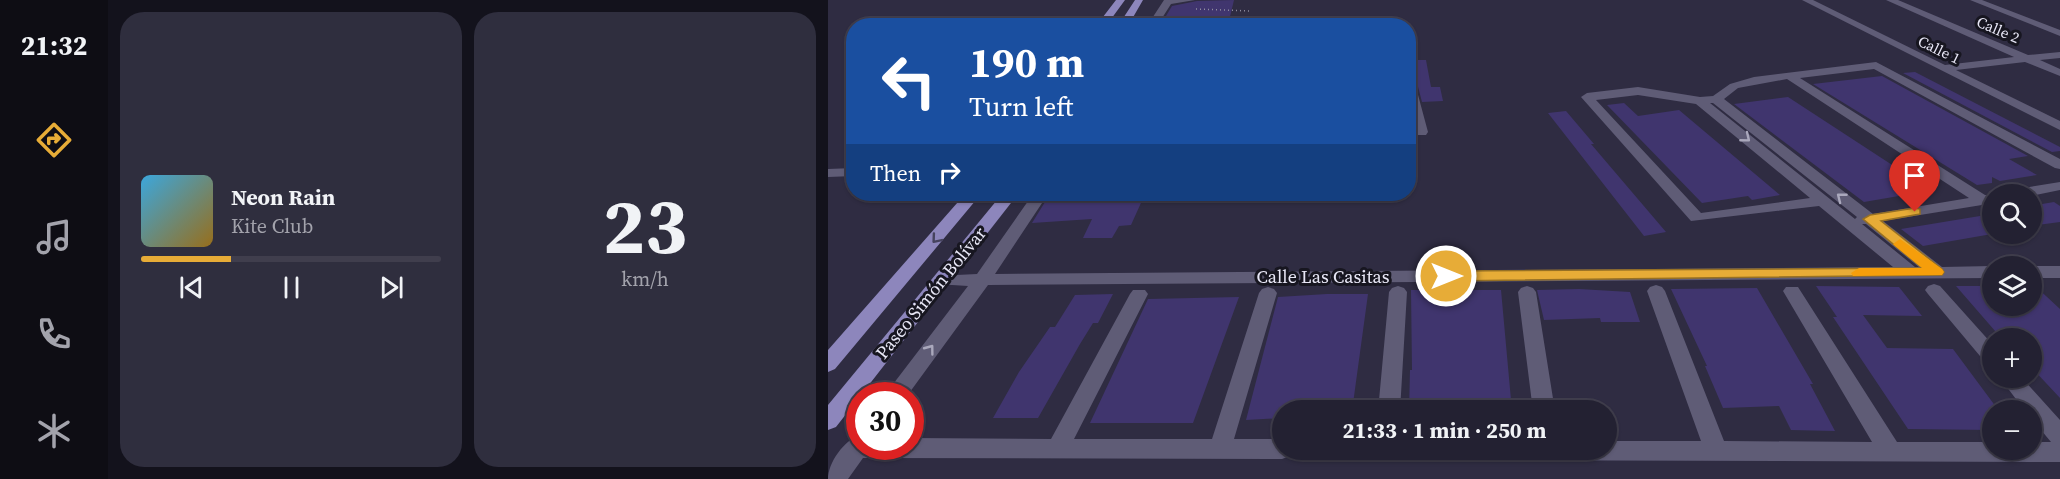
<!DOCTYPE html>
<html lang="en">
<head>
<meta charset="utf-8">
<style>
  :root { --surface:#232132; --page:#2f2e3e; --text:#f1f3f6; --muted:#a3a3ac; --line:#403e4d; --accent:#e7ac37 }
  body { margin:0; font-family:"Source Serif 4",serif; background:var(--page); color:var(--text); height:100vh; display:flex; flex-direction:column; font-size:22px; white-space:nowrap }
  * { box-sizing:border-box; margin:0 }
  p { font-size:20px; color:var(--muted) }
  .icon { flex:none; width:33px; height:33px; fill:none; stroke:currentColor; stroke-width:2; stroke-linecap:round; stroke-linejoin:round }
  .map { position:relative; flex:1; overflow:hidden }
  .drawer { display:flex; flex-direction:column; gap:12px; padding:12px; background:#13121c; width:720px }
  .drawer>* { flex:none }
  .guide { position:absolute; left:18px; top:18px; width:570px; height:183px; border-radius:24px; box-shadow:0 2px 4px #0004,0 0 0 2px var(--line); background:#1a4fa0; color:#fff; overflow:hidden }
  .buttons { position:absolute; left:1154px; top:184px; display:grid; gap:12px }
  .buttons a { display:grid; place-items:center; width:60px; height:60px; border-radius:50%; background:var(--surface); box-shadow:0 2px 4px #0004,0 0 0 2px var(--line); font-size:30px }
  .speed { position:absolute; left:18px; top:382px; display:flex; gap:12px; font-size:30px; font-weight:700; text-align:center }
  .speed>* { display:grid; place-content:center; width:78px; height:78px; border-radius:50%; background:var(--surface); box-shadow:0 2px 4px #0004,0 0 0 2px var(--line); line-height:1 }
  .speed .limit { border:9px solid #d22; background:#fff; color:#111 }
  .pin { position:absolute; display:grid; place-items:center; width:51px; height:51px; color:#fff; margin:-62px -26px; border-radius:50% 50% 50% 0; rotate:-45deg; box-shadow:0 0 6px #0007 }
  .pin .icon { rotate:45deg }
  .me { position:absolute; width:66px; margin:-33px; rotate:90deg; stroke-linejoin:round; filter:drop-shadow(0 0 4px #0008) }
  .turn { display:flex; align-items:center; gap:21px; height:126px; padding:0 24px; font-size:27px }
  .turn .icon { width:78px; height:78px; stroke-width:2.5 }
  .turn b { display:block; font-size:42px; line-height:51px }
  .then { display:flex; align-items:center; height:57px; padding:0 24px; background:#0003; gap:12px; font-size:22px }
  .drawer .card { flex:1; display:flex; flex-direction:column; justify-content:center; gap:9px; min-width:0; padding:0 21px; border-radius:24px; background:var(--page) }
  .drawer .dial { align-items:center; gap:0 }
  .dial b { font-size:78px; line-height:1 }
  .song { display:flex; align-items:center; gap:18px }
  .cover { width:72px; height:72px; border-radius:9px; background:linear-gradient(135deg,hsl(200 70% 55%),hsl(40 70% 35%)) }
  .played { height:6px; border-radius:3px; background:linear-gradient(90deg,var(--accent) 30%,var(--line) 30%) }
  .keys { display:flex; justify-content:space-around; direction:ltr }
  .drawer .tiles { flex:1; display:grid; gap:12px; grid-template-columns:repeat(2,1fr) }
  .trip { position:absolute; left:444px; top:400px; width:345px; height:60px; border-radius:30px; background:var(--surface); box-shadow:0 2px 4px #0004,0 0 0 2px var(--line); font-weight:700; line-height:60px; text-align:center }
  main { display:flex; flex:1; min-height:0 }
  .menu { display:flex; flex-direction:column; width:108px; justify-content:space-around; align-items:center; background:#0e0d14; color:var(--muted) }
  .menu .icon { width:42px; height:42px }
  .menu .on { color:var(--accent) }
  .menu b { font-size:27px; color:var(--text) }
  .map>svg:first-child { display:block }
  .building { fill:#40356e }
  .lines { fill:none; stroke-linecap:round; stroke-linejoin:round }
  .path { stroke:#8f8d9f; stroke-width:1.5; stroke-dasharray:1 3; stroke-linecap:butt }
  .minor { fill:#5f5c76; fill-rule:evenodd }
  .primary { fill:#8d86bc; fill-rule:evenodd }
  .oneway { stroke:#aaa8bc }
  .oneway2 { stroke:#46435e }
  .route { fill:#e7ac37; stroke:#967024; stroke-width:1.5 }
  .slow { fill:#f59e0b }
  .labels { text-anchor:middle; stroke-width:6; stroke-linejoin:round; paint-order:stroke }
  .far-street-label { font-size:15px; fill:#e8e7f6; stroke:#171620 }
  .street-label { font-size:18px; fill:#e8e7f6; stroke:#171620 }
</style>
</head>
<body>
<main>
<nav class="menu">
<b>21:32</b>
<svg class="icon on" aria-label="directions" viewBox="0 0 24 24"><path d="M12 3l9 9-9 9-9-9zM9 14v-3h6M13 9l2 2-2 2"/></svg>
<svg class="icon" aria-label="music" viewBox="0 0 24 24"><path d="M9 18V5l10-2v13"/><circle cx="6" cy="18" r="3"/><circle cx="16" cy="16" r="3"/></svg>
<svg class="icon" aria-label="phone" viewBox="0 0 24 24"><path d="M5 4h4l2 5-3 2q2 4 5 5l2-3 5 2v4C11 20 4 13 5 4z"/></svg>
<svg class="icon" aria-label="climate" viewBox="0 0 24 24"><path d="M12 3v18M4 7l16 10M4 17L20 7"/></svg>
</nav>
<section class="drawer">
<div class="tiles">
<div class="card">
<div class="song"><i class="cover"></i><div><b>Neon Rain</b><p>Kite Club</p></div></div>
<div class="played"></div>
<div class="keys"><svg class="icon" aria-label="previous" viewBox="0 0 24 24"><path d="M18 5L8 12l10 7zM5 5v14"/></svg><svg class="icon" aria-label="pause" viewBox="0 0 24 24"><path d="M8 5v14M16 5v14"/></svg><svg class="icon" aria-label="next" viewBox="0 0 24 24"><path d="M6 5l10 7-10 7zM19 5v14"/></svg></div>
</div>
<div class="card dial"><b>23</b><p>km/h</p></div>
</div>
</section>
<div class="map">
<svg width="1232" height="479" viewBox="0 0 1232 479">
  <rect width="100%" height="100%" fill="#2f2c42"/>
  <path class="building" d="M406,0l-6,25 -68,1 12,-20 25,-5z
    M580,60h18l5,27h9l3,14 -21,1 -6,-23 -8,-4z
    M1087,72l145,75v4l-8,1 -149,-79z
    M1054,76l146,80 -19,3 28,16 -37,6 -8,-4v6l-15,2 -164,-101z
    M960,97l118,77h-4l26,17 -64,11 -130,-98z
    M796,103l14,13 41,-6 101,85 -28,5 -4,-4 -46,7 -95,-98z
    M738,111l28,33h-3l75,88 -22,4 -96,-123z
    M222,194h95l-14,31 -12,1 -7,12h-29l9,-19 -60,4z
    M1226,202l6,4v16l-29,4v-20z
    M1164,214v20l-69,12 -22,-17z
    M1203,282l29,27v89l-29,-31v-28h-29l-46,-53h36v20h39z
    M988,286l83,1 23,29 -59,-1 24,33 66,1 46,62h-7v19l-84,-1 -75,-112h4z
    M929,288l56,96h-3l25,47 -44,-1 -12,-24 -56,2 -18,-42h2l-36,-77z
    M751,289l51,3 10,30h-39l-1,-4 -56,2 -7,-30z
    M583,290h90l11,121h-103l1,-41h2z
    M285,294l-15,29h-5l-13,21 -42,74h-45l26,-46 31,-45h5l20,-32z
    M499,294h41l-16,117h-70v7l-36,2 32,-123z
    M411,297l-46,126h-103l58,-124z"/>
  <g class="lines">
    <path class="path" d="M368,9l55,2"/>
    <path class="minor" d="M367,0l-24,4 -14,22h-10l17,-26z
      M974,0h11l132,65 69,-8 -128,-57h12l130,55 32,-3v6l-20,2 20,9v7l-35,-14 -69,8 104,51v9z
      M1142,0h12l78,30v6z
      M1048,62l184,97v10l-5,-1 -181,-99 -74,9 185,117h7v8l-4,1 -105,17 59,46 50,-1 2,1h-2v11l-1004,7 -81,111h-23l84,-110 -32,-2 -3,-4 3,-4 41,-2 56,-80h15l-53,80 898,-7 -74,-61 -128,15 -110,-124 6,-4 51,-6 62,10 13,-1 17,-12 24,-7zM959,79l182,119 -96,16 -149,-115 14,-11zM810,95l58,9 114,94 -109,15 -105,-113zM882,103h3l144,114 -2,2zM1034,224h4l53,43h-4z
      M580,77l6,3 14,52 -2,3h-10l-2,-3 -6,-25z
      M26,168v8l-26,1v-8z
      M1232,182v8l-29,6 -28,-1 8,-5z
      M1203,266h29v12h-29v-11h-2z
      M1106,284l6,2 52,58v20l-7,-2 -57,-68 -3,-4 3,-4z
      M828,285l6,2 3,4 59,150 148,1 -89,-151 3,-4h12l99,155h95v8h39v-8h20l-20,-24v-7h-6l-25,-33h22l38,42v42l-602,-2 -8,-3 -4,-7h160v-9h95l-54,-150 3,-4z
      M570,286l6,2 3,4 -7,119h-22l11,-119 3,-4z
      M699,286l6,2 3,4 19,119h-22l-15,-119 3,-4z
      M440,287l6,2 3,4 -43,146h48v11h11l-3,6 -8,3 -419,-1 -15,21h-20c0,-16 16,-39 32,-44v12h50v-9l141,1 79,-145 3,-4h12l3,4 -74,145h138l47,-146 3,-4z"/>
    <path class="primary" d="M288,0h9l-19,26h-10z
      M307,0h8l-15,26h-10z
      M137,194h16l-146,175 -7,3v-22z
      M174,194h16l-182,233 -8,3v-25z"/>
  </g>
  <defs><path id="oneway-chevron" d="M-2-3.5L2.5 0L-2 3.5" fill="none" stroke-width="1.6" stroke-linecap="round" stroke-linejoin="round" transform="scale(1.5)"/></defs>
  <g class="oneway">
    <use href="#oneway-chevron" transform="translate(918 138) rotate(39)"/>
    <use href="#oneway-chevron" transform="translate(1013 197) rotate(-142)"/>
    <use href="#oneway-chevron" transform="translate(102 349) rotate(-53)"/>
  </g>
  <use class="oneway2" href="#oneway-chevron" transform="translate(108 239) rotate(130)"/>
  <path class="route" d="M1087,208l5,1v5l-39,7 61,48 2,3 -2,3 -496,6 -7,-5 7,-5 476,-3 -59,-49 7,-4z"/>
  <path class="slow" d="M1072,239l42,30 2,3 -2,3 -89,1 -2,-3 8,-5h63l-27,-22 -2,-2z"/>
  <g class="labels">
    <g class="far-street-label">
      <text transform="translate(1170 30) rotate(23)" y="5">Calle 2</text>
      <text transform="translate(1111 50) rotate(26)" y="5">Calle 1</text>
    </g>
    <g class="street-label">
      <text x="495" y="283">Calle Las Casitas</text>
      <text transform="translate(103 293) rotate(-51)" y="6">Paseo Simón Bolívar</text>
    </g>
  </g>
</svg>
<div class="buttons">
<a><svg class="icon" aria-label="search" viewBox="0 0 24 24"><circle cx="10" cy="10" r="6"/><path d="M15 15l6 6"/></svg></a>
<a><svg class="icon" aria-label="layers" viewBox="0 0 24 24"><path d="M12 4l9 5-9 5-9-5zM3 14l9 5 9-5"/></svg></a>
<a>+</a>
<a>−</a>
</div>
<div class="speed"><div class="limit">30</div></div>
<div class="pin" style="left:1087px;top:212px;background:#d93025"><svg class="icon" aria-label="arrive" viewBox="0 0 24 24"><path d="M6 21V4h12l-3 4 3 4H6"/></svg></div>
<svg class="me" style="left:618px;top:276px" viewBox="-20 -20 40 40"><circle r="17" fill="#e7ac37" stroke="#fff" stroke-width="3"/><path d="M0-11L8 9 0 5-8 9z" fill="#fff"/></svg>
<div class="trip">21:33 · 1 min · 250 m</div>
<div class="guide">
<div class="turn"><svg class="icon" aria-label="left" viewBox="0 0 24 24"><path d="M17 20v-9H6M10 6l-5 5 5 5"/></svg><div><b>190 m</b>Turn left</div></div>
<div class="then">Then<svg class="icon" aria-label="right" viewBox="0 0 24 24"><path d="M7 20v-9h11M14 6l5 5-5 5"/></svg></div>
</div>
</div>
</main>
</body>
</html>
